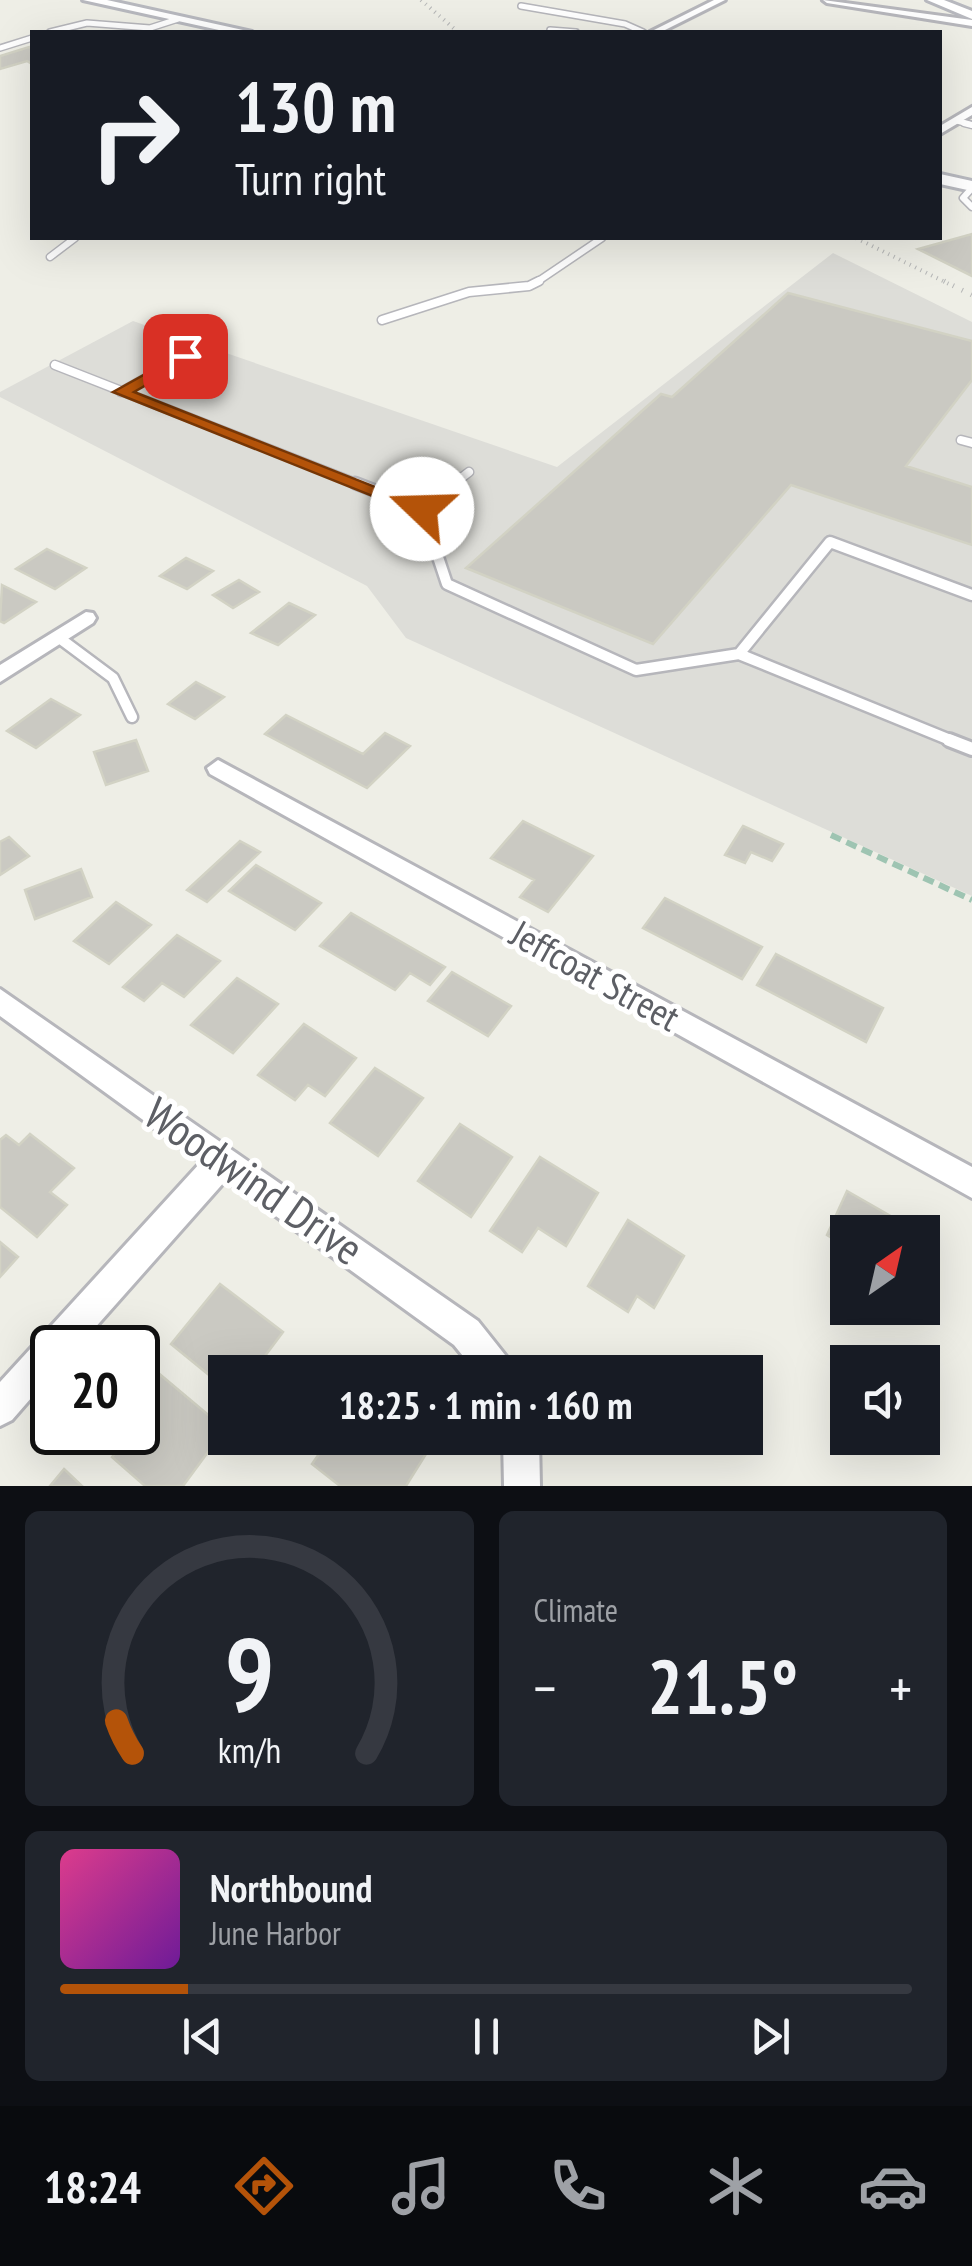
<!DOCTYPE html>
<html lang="en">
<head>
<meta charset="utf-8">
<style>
  :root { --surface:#171b24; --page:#20242c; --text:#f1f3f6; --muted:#9ea1a6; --line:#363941; --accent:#b45309 }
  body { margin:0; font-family:"PT Sans Narrow",sans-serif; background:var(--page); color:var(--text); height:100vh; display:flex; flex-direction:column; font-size:38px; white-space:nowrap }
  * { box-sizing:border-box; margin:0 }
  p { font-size:32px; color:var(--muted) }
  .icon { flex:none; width:55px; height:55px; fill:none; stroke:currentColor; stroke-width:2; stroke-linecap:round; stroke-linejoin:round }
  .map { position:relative; height:1486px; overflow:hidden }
  .drawer { display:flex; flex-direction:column; gap:25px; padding:25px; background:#0d0f14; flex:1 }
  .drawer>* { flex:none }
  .guide { position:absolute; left:30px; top:30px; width:912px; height:210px; border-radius:0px; box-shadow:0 10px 40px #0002; background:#171b24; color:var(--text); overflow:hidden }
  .needle { width:65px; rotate:34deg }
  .fabs { position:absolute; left:830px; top:1215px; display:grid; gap:20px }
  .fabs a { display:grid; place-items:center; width:110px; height:110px; border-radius:0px; background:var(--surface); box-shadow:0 10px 40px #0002; font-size:50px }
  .speed { position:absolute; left:30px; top:1325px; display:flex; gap:20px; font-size:50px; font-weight:700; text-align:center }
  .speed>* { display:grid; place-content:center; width:130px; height:130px; border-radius:50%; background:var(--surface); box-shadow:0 10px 40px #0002; line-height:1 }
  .speed .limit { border:5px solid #111; border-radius:15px; background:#fff; color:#111 }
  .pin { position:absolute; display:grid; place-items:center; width:85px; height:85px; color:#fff; margin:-42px; border-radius:20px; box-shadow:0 5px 15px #0006 }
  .me { position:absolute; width:110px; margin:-55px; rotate:291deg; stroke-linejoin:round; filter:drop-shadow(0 0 8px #0008) }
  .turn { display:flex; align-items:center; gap:35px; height:210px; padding:0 40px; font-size:45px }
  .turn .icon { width:130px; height:130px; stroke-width:2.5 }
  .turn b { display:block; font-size:70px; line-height:85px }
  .big { font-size:75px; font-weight:700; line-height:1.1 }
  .drawer .card { flex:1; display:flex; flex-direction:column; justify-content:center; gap:15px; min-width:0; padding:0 35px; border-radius:15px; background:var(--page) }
  .drawer .dial { align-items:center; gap:0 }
  .dial svg { height:260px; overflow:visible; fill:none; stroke:var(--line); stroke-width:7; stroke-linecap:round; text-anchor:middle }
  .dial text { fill:var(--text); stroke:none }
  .song { display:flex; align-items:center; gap:30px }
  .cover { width:120px; height:120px; border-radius:15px; background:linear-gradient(135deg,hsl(330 70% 55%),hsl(280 70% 35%)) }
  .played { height:10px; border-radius:5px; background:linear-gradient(90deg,var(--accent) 15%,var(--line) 15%) }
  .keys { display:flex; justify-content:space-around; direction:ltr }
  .heat { display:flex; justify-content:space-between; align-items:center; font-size:55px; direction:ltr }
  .drawer .tiles { flex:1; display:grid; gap:25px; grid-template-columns:1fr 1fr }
  .card:last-child { grid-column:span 2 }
  .trip { position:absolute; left:208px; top:1355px; width:555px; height:100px; border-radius:0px; background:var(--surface); box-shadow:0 10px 40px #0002; font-weight:700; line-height:100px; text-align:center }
  .tabs { display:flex; height:160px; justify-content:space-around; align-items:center; background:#090b0e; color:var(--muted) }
  .tabs .icon { width:70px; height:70px }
  .tabs .active { color:var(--accent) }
  .tabs b { font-size:45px; color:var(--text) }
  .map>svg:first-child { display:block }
  .industrial { fill:#ddddd8 }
  .building { fill:#cac9c2; stroke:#d2d2c4; stroke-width:2.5 }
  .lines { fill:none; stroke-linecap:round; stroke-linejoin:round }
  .lane-far4-casing { stroke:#b6b6bb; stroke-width:8 }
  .lane-far3-casing { stroke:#b6b6bb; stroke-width:9 }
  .lane-far2-casing { stroke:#b6b6bb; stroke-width:11 }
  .lane-far1-casing { stroke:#b6b6bb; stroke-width:15 }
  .lane-casing { stroke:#b6b6bb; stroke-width:18 }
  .street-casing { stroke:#b6b6bb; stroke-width:6 }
  .secondary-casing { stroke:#b7b8be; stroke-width:6 }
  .path { stroke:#9ec4b2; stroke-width:6; stroke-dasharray:11 6; stroke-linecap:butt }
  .lane-far4 { stroke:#fff; stroke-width:5 }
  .lane-far3 { stroke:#fff; stroke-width:6 }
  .lane-far2 { stroke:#fff; stroke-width:8 }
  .lane-far1 { stroke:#fff; stroke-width:10 }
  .lane { stroke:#fff; stroke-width:12 }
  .street { fill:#fff; fill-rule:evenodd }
  .secondary { fill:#fff; fill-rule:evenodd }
  .rail-far1 { stroke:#b5b6b6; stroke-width:4; stroke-dasharray:1 5; stroke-linecap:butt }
  .rail { stroke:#b5b6b6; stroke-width:5; stroke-dasharray:1 9; stroke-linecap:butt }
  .route { fill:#b45309; stroke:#753606; stroke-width:2.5 }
  .labels { text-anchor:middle; stroke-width:10; stroke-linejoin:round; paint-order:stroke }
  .street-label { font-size:38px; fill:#5d5f65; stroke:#fff }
  .near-street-label { font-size:45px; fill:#5d5f65; stroke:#fff }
</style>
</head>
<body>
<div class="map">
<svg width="972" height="1486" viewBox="0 0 972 1486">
  <rect width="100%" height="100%" fill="#eeeee6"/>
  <path class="industrial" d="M833,253l139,69v574l-566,-258 -39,-52 -367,-189v-5l133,-71 424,146z"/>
  <path class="building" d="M29,47l3,1v16l-5,-3 -27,8v-13z
    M972,234v42l-54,-27z
    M788,293l184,48v39l-66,86 66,21v58l-181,-60 -138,159 -187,-76 195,-174 11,3z
    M47,549l39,19 -31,21 -39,-20z
    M186,558l27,13 -26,18 -27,-13z
    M239,580l20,12 -26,16 -20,-13z
    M2,585l34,17 -32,21 -4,-2z
    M289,603l26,12 -37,30 -27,-12z
    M196,682l28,15 -29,22 -27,-15z
    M51,699l29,16 -44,33 -29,-17z
    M286,715l77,39 22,-21 25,13 -43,42 -102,-54z
    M136,740l12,31 -42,14 -12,-33z
    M523,821l70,35 -45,56 -28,-15 14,-17 -43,-22z
    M743,826l40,18 -11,17 -21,-9 -6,11 -20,-8z
    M9,837l20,19 -29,19v-33z
    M240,841l20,11 -53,50 -20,-12z
    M256,865l65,38 -26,27 -66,-39z
    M81,869l11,28 -57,22 -10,-29z
    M665,898l97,49 -20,32 -99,-51z
    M116,902l35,23 -42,39 -35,-23z
    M351,913l94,54 -15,18 -20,-12 -15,17 -75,-44z
    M177,935l43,26 -36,36 -22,-14 -18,18 -21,-14z
    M776,954l107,54 -17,34 -109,-57z
    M452,972l59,34 -23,30 -60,-35z
    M237,978l41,26 -45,49 -42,-28z
    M304,1024l52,34 -31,38 -17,-11 -13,15 -37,-25z
    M375,1068l48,30 -45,58 -48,-33z
    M460,1124l52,33 -41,60 -53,-36z
    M30,1134l44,34 -24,24 17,13 -30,32 -37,-30v-67l6,-5 13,10z
    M540,1157l58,36 -32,53 -28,-18 -16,24 -32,-21z
    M847,1191l68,39 -1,2h-66v16l-21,-13z
    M628,1220l56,36 -30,52 -17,-12 -9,16 -40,-26z
    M0,1242l18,15 -18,20z
    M220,1284l63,48 -30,40h-28v16l-54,-44z
    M150,1366l75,63 -42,57h-38l-33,-29 20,-25h6v-51z
    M330,1438h106l-30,48h-66l-28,-22z
    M64,1469l18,17h-32z"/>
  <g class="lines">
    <g class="lane-far4-casing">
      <path id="lane-far4" d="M521,6l104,18 18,8
        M550,30l26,2
        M50,32l37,-9 63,5 28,-9
        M0,48l32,-10
        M957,121l15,4"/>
    </g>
    <g class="lane-far3-casing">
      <path id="lane-far3" d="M964,123l8,2
        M972,188l-9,10 9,9
        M50,257l25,-19
        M534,284l68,-46"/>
    </g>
    <g class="lane-far2-casing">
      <path id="lane-far2" d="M382,320l87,-28 60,-6 10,-5
        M55,365l306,120
        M121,392l64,-36
        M961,440l11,3
        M452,485l17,-13"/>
    </g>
    <g class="lane-far1-casing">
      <path id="lane-far1" d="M355,483l67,26 25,75 189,86 103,-16 216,88
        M422,509l34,-26
        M58,637l55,41 19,39
        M739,654l91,-112 142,53"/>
    </g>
    <g class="lane-casing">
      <path id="lane" d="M949,740l23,9"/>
    </g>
    <g class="street-casing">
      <path id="street" d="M714,0h11l-64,32h-11z
        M823,0l149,20v6l-145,-23z
        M972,107v8l-32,19v-8z
        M86,612l7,1 3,5 -3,5 -93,59v-17z
        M218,760l754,407v31l-762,-424 -3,-6z
        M0,989l478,332 31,39 5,12h-38l-22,-27 -228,-165 -149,168h-25v26l-40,46 -12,6v-44l201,-220 -201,-146z
        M503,1438h36l1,48h-36z"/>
    </g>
    <g class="secondary-casing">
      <path id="secondary" d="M83,0h24l145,32h-24z
        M927,0h17l28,11v8z
        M940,174l32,7v10l-32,-7z"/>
    </g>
    <path class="path" d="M831,835l141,65"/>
    <use href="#lane-far4" class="lane-far4"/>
    <use href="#lane-far3" class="lane-far3"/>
    <use href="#lane-far2" class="lane-far2"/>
    <use href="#lane-far1" class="lane-far1"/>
    <use href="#lane" class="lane"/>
    <use href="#street" class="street"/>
    <use href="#secondary" class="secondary"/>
    <path class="rail-far1" d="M421,0l37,32
      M856,238l93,46"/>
    <path class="rail" d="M944,281l28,14"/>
  </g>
  <path class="route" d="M185,352l7,4 -2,4 -56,32 297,117 -3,4h-13l-302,-121z"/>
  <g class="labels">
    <g class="street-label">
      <text transform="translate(595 976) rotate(29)" y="13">Jeffcoat Street</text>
    </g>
    <g class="near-street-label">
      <text transform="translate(254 1181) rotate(35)" y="16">Woodwind Drive</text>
    </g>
  </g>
</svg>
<div class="fabs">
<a><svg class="needle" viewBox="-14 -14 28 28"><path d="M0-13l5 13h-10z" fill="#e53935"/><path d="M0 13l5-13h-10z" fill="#9ea1a6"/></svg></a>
<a><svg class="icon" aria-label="sound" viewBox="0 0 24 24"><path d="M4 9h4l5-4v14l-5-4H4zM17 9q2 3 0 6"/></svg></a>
</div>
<div class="speed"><div class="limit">20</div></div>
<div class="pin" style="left:185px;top:356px;background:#d93025"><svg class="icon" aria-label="arrive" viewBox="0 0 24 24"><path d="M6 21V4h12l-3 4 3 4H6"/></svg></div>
<svg class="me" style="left:422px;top:509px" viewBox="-20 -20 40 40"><circle r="19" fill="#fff"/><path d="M0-13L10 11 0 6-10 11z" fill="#b45309"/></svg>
<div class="trip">18:25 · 1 min · 160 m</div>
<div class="guide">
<div class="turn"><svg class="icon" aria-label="right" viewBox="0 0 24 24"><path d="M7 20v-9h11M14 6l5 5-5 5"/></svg><div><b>130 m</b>Turn right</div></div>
</div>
</div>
<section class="drawer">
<div class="tiles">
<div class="card dial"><svg viewBox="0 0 100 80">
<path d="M14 69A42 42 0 1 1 86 69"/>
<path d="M14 69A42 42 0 0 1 9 59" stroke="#b45309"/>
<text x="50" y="56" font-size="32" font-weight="700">9</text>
<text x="50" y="72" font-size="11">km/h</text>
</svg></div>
<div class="card"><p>Climate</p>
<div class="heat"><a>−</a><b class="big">21.5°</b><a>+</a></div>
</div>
<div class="card">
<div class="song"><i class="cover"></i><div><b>Northbound</b><p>June Harbor</p></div></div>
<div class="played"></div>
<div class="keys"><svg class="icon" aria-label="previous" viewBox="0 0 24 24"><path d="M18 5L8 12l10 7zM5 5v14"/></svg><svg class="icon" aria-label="pause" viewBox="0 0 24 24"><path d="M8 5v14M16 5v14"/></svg><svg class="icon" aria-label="next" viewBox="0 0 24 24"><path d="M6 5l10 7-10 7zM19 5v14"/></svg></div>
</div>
</div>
</section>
<nav class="tabs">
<b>18:24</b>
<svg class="icon active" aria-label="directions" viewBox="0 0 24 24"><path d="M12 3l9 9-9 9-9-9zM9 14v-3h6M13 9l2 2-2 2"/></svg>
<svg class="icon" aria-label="music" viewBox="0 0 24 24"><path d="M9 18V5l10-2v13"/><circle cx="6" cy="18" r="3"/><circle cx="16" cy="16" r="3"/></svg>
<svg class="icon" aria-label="phone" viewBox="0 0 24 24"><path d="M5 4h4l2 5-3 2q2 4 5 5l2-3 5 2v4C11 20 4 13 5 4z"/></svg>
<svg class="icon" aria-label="climate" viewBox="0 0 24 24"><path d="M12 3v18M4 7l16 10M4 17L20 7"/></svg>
<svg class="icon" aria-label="car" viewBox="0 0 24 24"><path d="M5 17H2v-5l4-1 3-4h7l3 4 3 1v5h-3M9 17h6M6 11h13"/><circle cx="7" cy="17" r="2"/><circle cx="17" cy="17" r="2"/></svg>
</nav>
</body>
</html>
